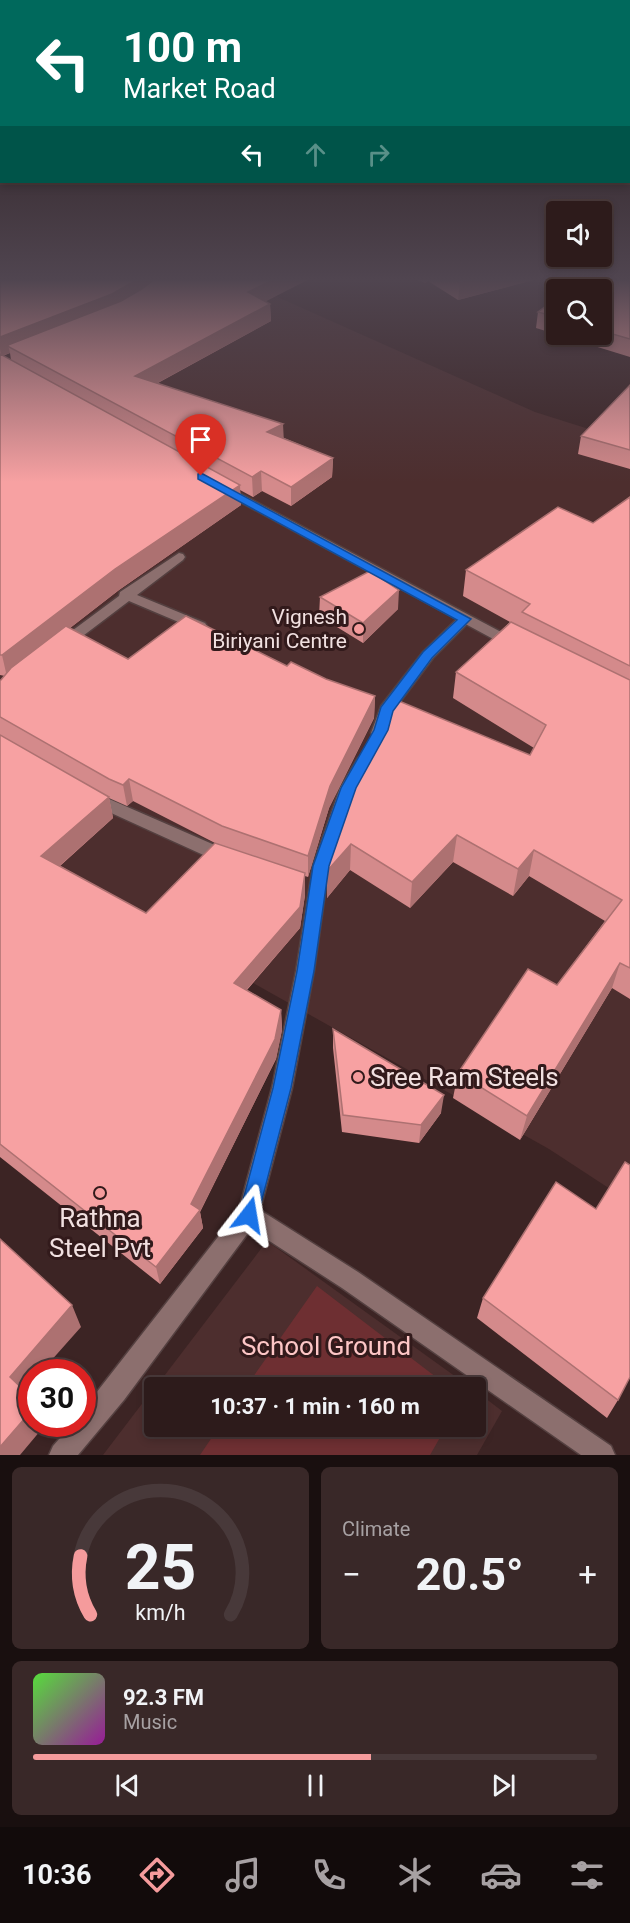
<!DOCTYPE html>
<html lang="en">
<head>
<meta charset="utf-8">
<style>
  :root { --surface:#2d1b1b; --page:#392828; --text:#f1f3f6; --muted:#a7a1a3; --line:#48393a; --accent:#f59b9c }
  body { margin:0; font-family:Roboto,sans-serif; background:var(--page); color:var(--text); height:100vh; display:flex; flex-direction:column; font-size:22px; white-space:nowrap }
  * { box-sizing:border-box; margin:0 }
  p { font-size:20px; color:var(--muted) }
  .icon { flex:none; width:33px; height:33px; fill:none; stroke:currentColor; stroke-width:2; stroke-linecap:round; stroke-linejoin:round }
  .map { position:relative; height:1455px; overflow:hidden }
  .details { display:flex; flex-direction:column; gap:12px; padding:12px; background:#190f0f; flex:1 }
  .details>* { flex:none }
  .top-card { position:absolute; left:0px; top:0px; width:630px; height:183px; box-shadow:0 3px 9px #0003,0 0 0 2px var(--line); background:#00695c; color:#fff; overflow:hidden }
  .buttons { position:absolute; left:546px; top:201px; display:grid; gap:12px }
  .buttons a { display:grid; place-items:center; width:66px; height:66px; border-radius:6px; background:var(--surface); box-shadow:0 3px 9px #0003,0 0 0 2px var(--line); font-size:30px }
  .speed { position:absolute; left:18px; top:1359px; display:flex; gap:12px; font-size:30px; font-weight:700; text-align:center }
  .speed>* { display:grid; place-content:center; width:78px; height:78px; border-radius:50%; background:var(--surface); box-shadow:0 3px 9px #0003,0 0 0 2px var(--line); line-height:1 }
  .speed .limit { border:9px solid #d22; background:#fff; color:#111 }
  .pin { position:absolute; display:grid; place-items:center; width:51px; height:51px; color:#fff; margin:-62px -26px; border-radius:50% 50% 50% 0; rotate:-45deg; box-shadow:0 0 6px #0007 }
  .pin .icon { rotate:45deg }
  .me { position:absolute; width:66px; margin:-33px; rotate:14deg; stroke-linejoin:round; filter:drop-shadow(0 0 4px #0008) }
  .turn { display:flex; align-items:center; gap:21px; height:126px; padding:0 24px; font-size:27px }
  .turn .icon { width:78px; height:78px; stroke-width:2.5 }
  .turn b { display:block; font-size:42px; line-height:51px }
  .lanes { display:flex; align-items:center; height:57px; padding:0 24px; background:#0003; justify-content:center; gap:30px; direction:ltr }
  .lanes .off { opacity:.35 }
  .big { font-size:45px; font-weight:700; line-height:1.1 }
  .details .tile { flex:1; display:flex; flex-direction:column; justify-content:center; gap:9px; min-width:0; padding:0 21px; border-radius:9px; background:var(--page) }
  .details .dial { align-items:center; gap:0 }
  .dial svg { height:156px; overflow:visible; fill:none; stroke:var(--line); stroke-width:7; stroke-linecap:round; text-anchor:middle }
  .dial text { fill:var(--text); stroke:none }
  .song { display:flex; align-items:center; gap:18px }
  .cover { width:72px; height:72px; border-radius:9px; background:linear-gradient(135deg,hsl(110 70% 55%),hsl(300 70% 35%)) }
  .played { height:6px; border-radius:3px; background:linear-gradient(90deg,var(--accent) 60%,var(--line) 60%) }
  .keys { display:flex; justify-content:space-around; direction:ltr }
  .heat { display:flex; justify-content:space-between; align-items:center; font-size:33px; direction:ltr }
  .details .tiles { flex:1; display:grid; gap:12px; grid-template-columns:1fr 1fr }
  .tile:last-child { grid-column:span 2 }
  .trip { position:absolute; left:144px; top:1377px; width:342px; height:60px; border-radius:6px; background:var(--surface); box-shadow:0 3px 9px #0003,0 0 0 2px var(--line); font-weight:700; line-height:60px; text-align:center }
  .dock { display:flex; height:96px; justify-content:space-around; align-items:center; background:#120b0b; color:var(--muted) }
  .dock .icon { width:42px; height:42px }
  .dock .on { color:var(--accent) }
  .dock b { font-size:27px; color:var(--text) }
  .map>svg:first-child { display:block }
  .built { fill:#4d2e2e }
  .green { fill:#6e2f32 }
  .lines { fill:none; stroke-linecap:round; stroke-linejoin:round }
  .street-casing { stroke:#544040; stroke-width:3 }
  .secondary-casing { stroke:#544040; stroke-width:3 }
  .street { fill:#8c6f6e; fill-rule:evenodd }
  .secondary { fill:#8c6f6e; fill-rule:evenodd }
  .wall { fill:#d48a8b; fill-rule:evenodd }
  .shaded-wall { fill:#ad7171 }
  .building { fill:#f7a1a2; stroke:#ad7171; stroke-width:1.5 }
  .route { fill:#1a73e8; stroke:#114b97; stroke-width:1.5 }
  .poi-dot { fill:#f59b9c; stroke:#321a1b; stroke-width:2 }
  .labels { text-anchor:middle; stroke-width:6; stroke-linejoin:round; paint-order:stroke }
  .poi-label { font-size:21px; fill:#f1e0e0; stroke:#321a1b; text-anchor:end }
  .near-poi-label { font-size:26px; fill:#f1e0e0; stroke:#321a1b; text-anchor:start }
  .near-park-label { font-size:26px; fill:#fdc6c6; stroke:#321a1b }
</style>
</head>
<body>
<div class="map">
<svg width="630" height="1455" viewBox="0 0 630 1455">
  <rect width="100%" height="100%" fill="#3c2424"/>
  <path class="built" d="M0,278h235l300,134 95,30v760l-81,-53 -549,-308z
    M267,1241l203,146 -315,1z
    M154,1388v38h322v-35l26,20 -25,44h-374z"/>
  <path class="green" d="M317,1286l132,101h-203z
    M219,1427v-1l227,1 -16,28h-230z"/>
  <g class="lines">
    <g class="street-casing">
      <path id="street" d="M574,278h13l43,13v6z
        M179,553l4,1 2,3 -2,3 -46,35 68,28 2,3 -2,3h-10l-66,-28 -62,47h-10l-2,-3 2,-3 62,-46 1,-4z
        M465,615l7,4 -39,39 -40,53 -9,26h-10l-3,-4 10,-27 42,-54 37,-36z
        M363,756l5,2 3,4 -15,26 -27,77 -15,106 -22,117 -32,122 98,62 253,174 4,9h-34l-239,-167 -91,-59 -127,171 -46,55h-29l4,-9 19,-22h10v-13l157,-201 33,-122 24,-117 17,-106 27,-77 18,-30z
        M93,792l140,61 2,5 -2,5 -6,2 -6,-2 -134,-61 -2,-4 2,-4z"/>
    </g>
    <g class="secondary-casing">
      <path id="secondary" d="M224,485l294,156 2,3 -2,3h-10l-288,-156 -2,-2z"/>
    </g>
    <use href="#street" class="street"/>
    <use href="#secondary" class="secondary"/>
  </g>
  <path class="wall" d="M0,278h311l-46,23 5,3 1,17 -113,62 126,55 49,20 -1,19 -41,29 -29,-15 -9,6 -13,-7 1,15 -122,85 -49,38 58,31 159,7 88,30 -1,22 -45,90 -21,69 -3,-1v19l-5,33 -53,62 34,20 1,20 -6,29 -76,153 3,16 -43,56 -160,-127v-476l5,-5 -5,-1zM10,353l1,7 -8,-4zM109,798l18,8 6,-5 82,42 -69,70 -86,-47 53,-48z
    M414,278h127l-83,22 -30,-19 -3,2z
    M588,278h42v79l-94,-29 2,-16 18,-13v35h46v-44z
    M630,385v84l-52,-15 3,-18z
    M630,497v502l-18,-11 -92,152 -67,-42 5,-25 99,-88 48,-64 -76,-45 -16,20 -60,-34 -43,46 -60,-38 -23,28v-27l5,-32 198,-84 4,-7 -81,-50 3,-26 54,-50 -47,-26 3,-26 127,-47z
    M320,597l78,12 -35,34 -44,-27z
    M333,1029l108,84 -22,30 -77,-11 -9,-84z
    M596,1209l22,191 -11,18 -130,-100 6,-20z"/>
  <path class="shaded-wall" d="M137,278h22l-24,21 -127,46 2,8 -9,3 -1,-7v-12z
    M277,278h34l-62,32 -1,-18z
    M425,278h3v3l-3,2z
    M478,278h63l-83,22 2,-17z
    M270,304l1,17 -134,73 -2,-18z
    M283,424l1,19 -17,-11z
    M333,458l-1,19 -41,29v-19z
    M261,471l1,20 -9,6 -1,-20z
    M240,485l1,20 -122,85 -112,87 -5,-22 113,-86z
    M399,590l-1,19 -35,34v-20z
    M375,696l-1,22 -45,90 -21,69v-21l22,-70z
    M129,779l4,22 -6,5 -4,-21z
    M109,797l4,21 -66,59 -6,-21z
    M457,835l-4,27 -43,46 2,-26z
    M351,844l-1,26 -23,28v-27z
    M534,850l-5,26 -16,20 5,-27z
    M305,873v22l-5,33 -65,75 -1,-20z
    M620,963l-8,25 -92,152 7,-24z
    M281,1010l1,20 -6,29 -76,153 3,16 -43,56 -4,-17 35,-63z
    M444,1095l-3,18 -22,30 2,-18z
    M72,1305l9,22 -40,45h-9v12l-11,12 -11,-19z
    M32,1410v14h14l-26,31h-20v-8z"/>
  <path class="building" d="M0,278h137l-4,4 -21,12 -112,43z
    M156,278h121l-29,14 22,12 -135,72 148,48 -16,8 66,26 -42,29 -30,-16 -9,6 -243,-130 -1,-2 113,-44 21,-12z
    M452,278h26l-18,5z
    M588,278h31l11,3v58l-28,-8v-41h-31z
    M556,299v18l-18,-5z
    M0,354l240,131 -125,84 -113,86h-2z
    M630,385v65l-49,-14z
    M630,497v169l-108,-54 8,-8 -64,-34 92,-63 35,16z
    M370,571l29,19 -36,33 -43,-26z
    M186,616l101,50 4,-4 35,17 49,17 -45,90 -22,70 -86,-30 -93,-47 -6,6 -14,-6 -109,-62v-36l11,-13 55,-42 62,33z
    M511,622l119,58v288l-10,-5 -93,153 -69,-43 70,-104 29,16 65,-85 -88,-50 -16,19 -61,-34 -45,47 -61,-38 -24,27 5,-32 27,-77 35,-63 136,56 16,-30 -90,-53z
    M0,735l109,62 -68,59 105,57 69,-70 90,30 -5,34 -66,76 47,27 -6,29 -84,165 9,6 -44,57 -156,-123z
    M333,1029l111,66 -23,30 -78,-10z
    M625,1162l5,3v212l-12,23 -135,-102 73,-116 40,27z
    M0,1239l72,66 -62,72 22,21v12l-32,37z"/>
  <linearGradient id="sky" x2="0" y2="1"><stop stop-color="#211414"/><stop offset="0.58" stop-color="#504550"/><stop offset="1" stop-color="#504550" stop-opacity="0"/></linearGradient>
  <rect width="630" height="482" fill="url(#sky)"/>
  <path class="route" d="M201,473l270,146 -39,39 -39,53 -5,19 -32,58 -27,78 -15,105 -23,117 -33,127 -2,7 -7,3 -7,-3 -3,-7 34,-127 24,-117 16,-105 28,-78 33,-58 7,-23 42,-55 34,-32 -259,-141v-5z"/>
  <g class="poi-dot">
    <circle cx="359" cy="629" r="6"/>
    <circle cx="358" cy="1077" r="6"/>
    <circle cx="100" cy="1193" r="6"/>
  </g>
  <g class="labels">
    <g class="poi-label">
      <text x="347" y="624">Vignesh<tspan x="347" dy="24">Biriyani Centre</tspan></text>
    </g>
    <g class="near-poi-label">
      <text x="370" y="1086">Sree Ram Steels</text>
      <text x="100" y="1227" text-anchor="middle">Rathna<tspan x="100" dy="30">Steel Pvt</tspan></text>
    </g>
    <g class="near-park-label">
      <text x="326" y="1355">School Ground</text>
    </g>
  </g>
</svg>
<div class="buttons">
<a><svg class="icon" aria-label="sound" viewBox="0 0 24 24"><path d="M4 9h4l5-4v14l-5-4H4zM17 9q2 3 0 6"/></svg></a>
<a><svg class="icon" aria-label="search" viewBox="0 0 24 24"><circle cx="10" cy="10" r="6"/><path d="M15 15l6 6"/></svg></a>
</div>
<div class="speed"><div class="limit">30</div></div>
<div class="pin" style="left:201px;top:476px;background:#d93025"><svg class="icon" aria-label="arrive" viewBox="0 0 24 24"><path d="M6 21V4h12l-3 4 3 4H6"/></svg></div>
<svg class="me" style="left:249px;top:1215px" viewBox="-20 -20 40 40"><path d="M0-17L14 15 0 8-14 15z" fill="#1a73e8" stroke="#fff" stroke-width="4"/></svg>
<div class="trip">10:37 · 1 min · 160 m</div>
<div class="top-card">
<div class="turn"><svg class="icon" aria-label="left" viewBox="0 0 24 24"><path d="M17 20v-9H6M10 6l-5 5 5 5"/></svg><div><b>100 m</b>Market Road</div></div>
<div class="lanes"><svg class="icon" aria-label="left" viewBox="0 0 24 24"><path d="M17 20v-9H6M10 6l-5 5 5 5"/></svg><svg class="icon off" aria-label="ahead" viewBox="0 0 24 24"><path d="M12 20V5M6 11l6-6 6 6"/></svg><svg class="icon off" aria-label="right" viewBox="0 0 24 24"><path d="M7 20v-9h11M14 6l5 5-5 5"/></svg></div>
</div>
</div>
<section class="details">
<div class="tiles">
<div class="tile dial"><svg viewBox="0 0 100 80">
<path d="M14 69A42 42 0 1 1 86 69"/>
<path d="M14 69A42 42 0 0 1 9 39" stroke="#f59b9c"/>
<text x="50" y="56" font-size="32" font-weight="700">25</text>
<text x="50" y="72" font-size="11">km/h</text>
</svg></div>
<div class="tile"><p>Climate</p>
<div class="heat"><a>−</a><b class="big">20.5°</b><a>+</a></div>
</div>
<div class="tile">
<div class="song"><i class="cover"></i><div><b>92.3 FM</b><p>Music</p></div></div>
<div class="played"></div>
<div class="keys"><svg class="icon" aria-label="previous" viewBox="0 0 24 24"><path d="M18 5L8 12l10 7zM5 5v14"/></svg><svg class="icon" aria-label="pause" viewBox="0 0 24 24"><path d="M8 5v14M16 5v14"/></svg><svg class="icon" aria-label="next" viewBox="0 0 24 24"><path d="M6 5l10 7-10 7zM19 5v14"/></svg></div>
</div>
</div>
</section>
<nav class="dock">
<b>10:36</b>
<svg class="icon on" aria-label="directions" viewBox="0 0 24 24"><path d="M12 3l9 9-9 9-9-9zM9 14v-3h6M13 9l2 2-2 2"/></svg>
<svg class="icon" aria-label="music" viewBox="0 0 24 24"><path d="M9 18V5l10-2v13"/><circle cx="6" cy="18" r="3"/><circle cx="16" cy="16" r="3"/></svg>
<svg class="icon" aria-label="phone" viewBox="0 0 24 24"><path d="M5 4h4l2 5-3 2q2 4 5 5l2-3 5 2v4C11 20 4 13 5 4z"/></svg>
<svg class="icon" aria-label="climate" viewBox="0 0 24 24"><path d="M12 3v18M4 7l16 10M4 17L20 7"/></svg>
<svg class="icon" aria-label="car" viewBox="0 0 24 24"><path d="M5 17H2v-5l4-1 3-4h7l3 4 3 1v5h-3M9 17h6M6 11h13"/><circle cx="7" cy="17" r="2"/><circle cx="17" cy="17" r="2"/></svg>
<svg class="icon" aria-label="filters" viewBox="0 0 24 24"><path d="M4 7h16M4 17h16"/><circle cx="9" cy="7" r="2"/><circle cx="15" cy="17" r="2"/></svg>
</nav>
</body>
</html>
